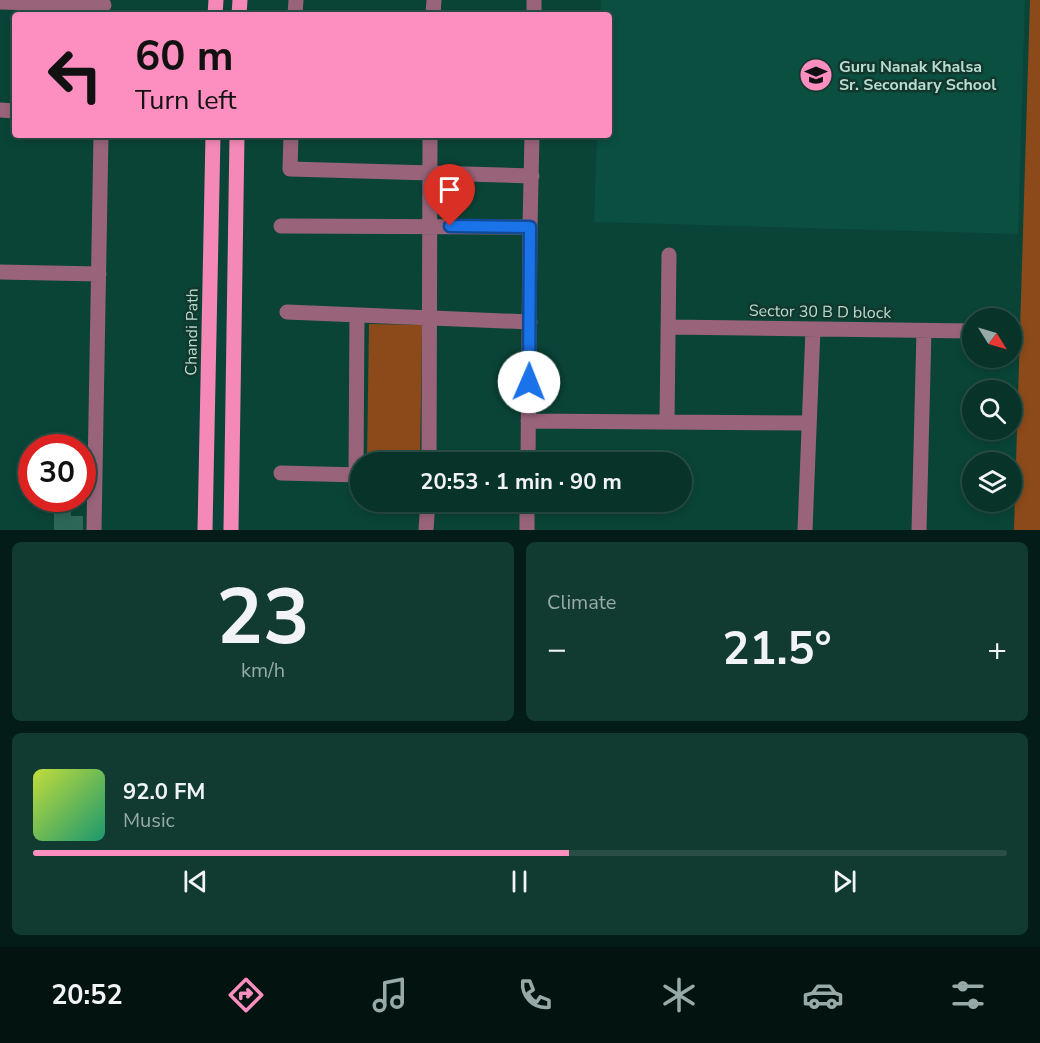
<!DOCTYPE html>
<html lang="en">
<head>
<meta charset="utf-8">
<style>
  :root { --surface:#083329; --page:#113b31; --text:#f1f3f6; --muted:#98aaa8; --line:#294e46; --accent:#fd8ec0 }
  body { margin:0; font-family:"Nunito Sans",sans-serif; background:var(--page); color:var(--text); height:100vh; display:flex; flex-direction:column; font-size:22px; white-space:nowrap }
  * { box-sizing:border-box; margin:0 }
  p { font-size:20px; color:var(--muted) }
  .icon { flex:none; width:33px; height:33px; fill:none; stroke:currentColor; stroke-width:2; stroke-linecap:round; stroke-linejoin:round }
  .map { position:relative; height:530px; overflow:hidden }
  .sheet { display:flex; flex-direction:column; gap:12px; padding:12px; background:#041c17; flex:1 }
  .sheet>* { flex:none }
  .guide { position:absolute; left:12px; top:12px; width:600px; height:126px; border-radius:6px; box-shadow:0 3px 9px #0003,0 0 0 2px var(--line); background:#fd8ec0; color:#111; overflow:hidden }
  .needle { width:39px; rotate:127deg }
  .controls { position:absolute; left:962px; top:308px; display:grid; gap:12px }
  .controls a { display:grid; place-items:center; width:60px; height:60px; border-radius:50%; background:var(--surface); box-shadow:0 3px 9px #0003,0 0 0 2px var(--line); font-size:30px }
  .speed { position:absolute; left:18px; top:434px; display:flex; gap:12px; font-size:30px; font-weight:700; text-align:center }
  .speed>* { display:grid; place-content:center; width:78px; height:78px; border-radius:50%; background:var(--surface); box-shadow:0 3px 9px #0003,0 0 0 2px var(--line); line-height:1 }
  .speed .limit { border:9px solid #d22; background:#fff; color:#111 }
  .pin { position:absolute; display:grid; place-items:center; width:51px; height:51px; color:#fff; margin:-62px -26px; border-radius:50% 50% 50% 0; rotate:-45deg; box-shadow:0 0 6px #0007 }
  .pin .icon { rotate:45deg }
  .me { position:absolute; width:66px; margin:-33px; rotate:1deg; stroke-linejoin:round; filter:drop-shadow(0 0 4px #0008) }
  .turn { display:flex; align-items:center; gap:21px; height:126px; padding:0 24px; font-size:27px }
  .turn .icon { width:78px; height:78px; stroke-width:2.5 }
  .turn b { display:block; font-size:42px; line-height:51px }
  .big { font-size:45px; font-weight:700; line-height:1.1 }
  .sheet .card { flex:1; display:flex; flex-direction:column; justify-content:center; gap:9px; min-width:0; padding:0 21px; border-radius:9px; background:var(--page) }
  .sheet .dial { align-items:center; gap:0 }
  .dial b { font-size:78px; line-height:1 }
  .song { display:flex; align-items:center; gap:18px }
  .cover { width:72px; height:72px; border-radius:9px; background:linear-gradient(135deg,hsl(70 70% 55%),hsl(160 70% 35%)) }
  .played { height:6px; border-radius:3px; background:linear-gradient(90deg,var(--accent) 55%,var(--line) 55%) }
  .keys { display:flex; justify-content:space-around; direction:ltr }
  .heat { display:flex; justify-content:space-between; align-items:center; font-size:33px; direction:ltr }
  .sheet .tiles { flex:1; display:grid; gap:12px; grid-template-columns:1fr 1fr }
  .card:last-child { grid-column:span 2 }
  .trip { position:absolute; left:350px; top:452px; width:342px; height:60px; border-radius:30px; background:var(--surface); box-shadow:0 3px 9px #0003,0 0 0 2px var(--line); font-weight:700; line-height:60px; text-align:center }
  .menu { display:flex; height:96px; justify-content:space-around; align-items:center; background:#031410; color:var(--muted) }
  .menu .icon { width:42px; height:42px }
  .menu .selected { color:var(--accent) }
  .menu b { font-size:27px; color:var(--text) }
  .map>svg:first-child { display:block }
  .built { fill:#0a4f40 }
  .green { fill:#8c4a1a }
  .building { fill:#2d6757 }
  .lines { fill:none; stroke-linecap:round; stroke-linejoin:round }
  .minor { stroke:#99647a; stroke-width:15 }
  .major { stroke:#f489b8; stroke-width:15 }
  .route-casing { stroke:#114b97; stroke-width:15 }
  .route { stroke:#1a73e8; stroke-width:10 }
  .labels { text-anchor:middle; stroke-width:5; stroke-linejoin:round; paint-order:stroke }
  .poi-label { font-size:16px; font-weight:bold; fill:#badcd0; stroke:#12372d; text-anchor:start }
  .street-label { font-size:16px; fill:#badcd0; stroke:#12372d }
</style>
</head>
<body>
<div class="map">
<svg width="1040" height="530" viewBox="0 0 1040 530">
  <rect width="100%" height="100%" fill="#0a4437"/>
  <path class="built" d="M601,0h424l-7,234 -424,-12 3,-87h12v-120h-9z"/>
  <path class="green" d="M1030,0h10v530h-26z
    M369,324l53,1 -2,137h-53z"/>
  <path class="building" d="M56,441h26v6h-26z
    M54,498h28v4h-11v14h12v14h-29z"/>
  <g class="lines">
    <path class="minor" d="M0,2l104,3
      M295,15l1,-15
      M433,15l1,-15
      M534,15v-15
      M0,110l15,1
      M291,135l-1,34 242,7
      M281,226l249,1
      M0,272l99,2
      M287,312l243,10
      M668,327l304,4
      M1011,332h2
      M528,421l281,2
      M667,422l2,-167
      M429,462l1,-327
      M528,462l2,-235 2,-92
      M281,473l79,2
      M356,475l1,-160
      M94,530l7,-395
      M426,530l2,-29
      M527,530v-29
      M805,530l8,-201
      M919,530l5,-199"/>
    <path class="major" d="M215,15l1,-15
      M239,15l1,-15
      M205,530l8,-395
      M231,530l6,-395"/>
  </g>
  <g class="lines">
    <g class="route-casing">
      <path id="route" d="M450,226l80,1 -1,155"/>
    </g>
    <use href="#route" class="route"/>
  </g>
  <defs>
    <g id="school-disc" transform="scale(1.725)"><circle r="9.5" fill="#fd8ec0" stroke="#12372d"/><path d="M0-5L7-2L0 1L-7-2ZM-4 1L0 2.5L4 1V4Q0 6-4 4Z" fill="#111"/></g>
  </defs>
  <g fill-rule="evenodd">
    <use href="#school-disc" x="816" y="75"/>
  </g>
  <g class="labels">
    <g class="poi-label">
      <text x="839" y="72">Guru Nanak Khalsa<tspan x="839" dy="18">Sr. Secondary School</tspan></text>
    </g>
    <g class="street-label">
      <text transform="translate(820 311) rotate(1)" y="6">Sector 30 B D block</text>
      <text transform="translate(191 332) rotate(-89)" y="6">Chandi Path</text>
    </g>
  </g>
</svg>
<div class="controls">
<a><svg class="needle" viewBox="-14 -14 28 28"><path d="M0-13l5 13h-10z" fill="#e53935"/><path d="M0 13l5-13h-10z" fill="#98aaa8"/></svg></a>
<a><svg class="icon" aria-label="search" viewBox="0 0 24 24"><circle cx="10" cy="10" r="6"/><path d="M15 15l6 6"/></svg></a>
<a><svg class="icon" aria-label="layers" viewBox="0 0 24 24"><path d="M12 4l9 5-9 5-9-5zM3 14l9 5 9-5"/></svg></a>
</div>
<div class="speed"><div class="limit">30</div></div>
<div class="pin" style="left:450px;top:226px;background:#d93025"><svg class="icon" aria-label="arrive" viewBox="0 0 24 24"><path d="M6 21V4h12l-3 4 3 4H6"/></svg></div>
<svg class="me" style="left:529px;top:382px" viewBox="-20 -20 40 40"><circle r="19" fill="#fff"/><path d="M0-13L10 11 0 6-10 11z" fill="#1a73e8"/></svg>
<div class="trip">20:53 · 1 min · 90 m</div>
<div class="guide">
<div class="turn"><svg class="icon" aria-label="left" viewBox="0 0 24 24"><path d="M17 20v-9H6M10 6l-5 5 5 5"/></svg><div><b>60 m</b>Turn left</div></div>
</div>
</div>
<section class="sheet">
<div class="tiles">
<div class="card dial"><b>23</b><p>km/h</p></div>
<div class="card"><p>Climate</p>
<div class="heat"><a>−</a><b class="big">21.5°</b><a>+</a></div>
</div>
<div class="card">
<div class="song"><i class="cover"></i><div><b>92.0 FM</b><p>Music</p></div></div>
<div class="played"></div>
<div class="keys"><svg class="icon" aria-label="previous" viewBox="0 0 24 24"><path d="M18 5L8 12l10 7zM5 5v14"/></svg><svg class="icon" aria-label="pause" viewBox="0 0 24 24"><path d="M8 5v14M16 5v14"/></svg><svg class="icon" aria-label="next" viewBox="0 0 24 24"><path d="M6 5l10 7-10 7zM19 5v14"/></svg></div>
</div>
</div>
</section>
<nav class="menu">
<b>20:52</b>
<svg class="icon selected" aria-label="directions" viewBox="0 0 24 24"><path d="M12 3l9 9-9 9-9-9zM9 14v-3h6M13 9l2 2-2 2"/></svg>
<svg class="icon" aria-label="music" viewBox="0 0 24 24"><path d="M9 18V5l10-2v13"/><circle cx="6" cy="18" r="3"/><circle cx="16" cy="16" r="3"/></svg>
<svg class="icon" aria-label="phone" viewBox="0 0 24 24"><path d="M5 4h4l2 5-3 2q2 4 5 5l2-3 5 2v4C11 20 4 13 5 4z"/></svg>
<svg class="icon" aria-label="climate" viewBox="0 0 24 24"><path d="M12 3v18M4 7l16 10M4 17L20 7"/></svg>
<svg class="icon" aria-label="car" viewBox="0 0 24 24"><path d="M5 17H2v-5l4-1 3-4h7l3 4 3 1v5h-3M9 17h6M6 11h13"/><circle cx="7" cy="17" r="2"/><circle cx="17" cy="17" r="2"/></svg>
<svg class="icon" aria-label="filters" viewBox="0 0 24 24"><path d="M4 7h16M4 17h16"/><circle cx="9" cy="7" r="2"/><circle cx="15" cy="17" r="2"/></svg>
</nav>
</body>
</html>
